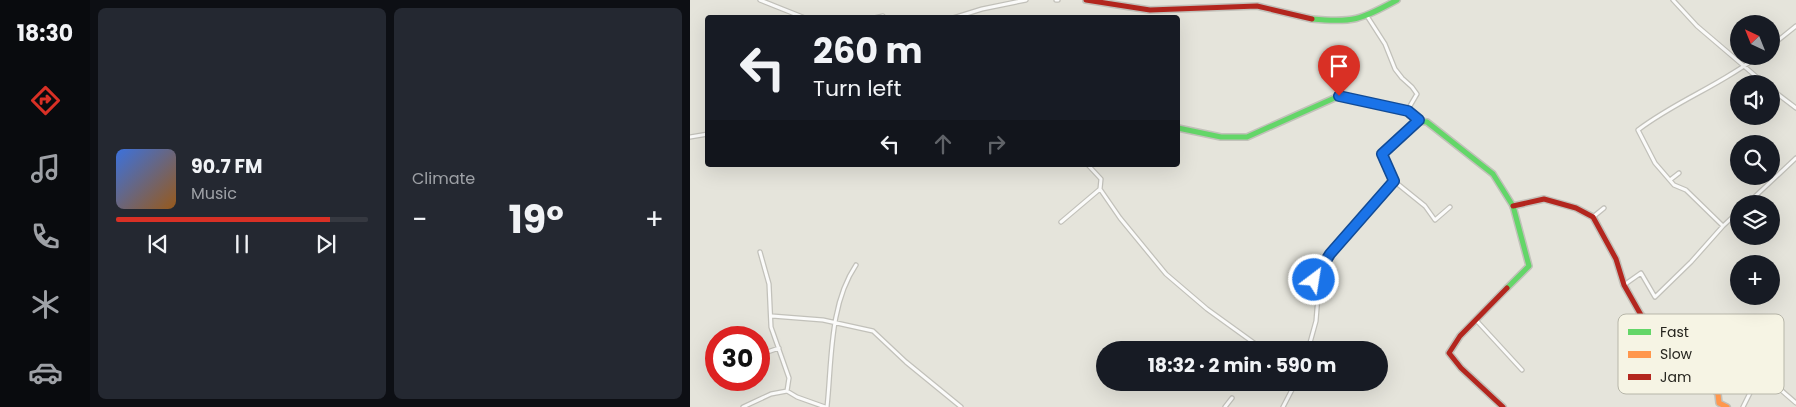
<!DOCTYPE html>
<html lang="en">
<head>
<meta charset="utf-8">
<style>
  :root { --surface:#171b24; --page:#242831; --text:#f1f3f6; --muted:#9ea1a6; --line:#363941; --accent:#d93025 }
  body { margin:0; font-family:Poppins,sans-serif; background:var(--page); color:var(--text); height:100vh; display:flex; flex-direction:column; font-size:19px; white-space:nowrap }
  * { box-sizing:border-box; margin:0 }
  p { font-size:16px; color:var(--muted) }
  .icon { flex:none; width:28px; height:28px; fill:none; stroke:currentColor; stroke-width:2; stroke-linecap:round; stroke-linejoin:round }
  .map { position:relative; flex:1; overflow:hidden }
  .panel { display:flex; flex-direction:column; gap:8px; padding:8px; background:#0d0f14; width:600px }
  .panel>* { flex:none }
  .top-card { position:absolute; left:15px; top:15px; width:475px; height:152px; border-radius:5px; box-shadow:0 5px 20px #0002; background:#171b24; color:var(--text); overflow:hidden }
  .needle { width:32px; rotate:317deg }
  .buttons { position:absolute; left:1040px; top:15px; display:grid; gap:10px }
  .buttons a { display:grid; place-items:center; width:50px; height:50px; border-radius:50%; background:var(--surface); box-shadow:0 5px 20px #0002; font-size:25px }
  .speed { position:absolute; left:15px; top:326px; display:flex; gap:10px; font-size:25px; font-weight:700; text-align:center }
  .speed>* { display:grid; place-content:center; width:65px; height:65px; border-radius:50%; background:var(--surface); box-shadow:0 5px 20px #0002; line-height:1 }
  .speed .limit { border:8px solid #d22; background:#fff; color:#111 }
  .pin { position:absolute; display:grid; place-items:center; width:42px; height:42px; color:#fff; margin:-51px -21px; border-radius:50% 50% 50% 0; rotate:-45deg; box-shadow:0 0 5px #0007 }
  .pin .icon { rotate:45deg }
  .me { position:absolute; width:55px; margin:-28px; rotate:31deg; stroke-linejoin:round; filter:drop-shadow(0 0 4px #0008) }
  .turn { display:flex; align-items:center; gap:18px; height:105px; padding:0 25px; font-size:22px }
  .turn .icon { width:65px; height:65px; stroke-width:2.5 }
  .turn b { display:block; font-size:35px; line-height:42px }
  .lanes { display:flex; align-items:center; height:48px; padding:0 25px; background:#0003; justify-content:center; gap:25px; direction:ltr }
  .lanes .off { opacity:.35 }
  .big { font-size:38px; font-weight:700; line-height:1.1 }
  .panel .widget { flex:1; display:flex; flex-direction:column; justify-content:center; gap:8px; min-width:0; padding:0 18px; border-radius:8px; background:var(--page) }
  .song { display:flex; align-items:center; gap:15px }
  .cover { width:60px; height:60px; border-radius:8px; background:linear-gradient(135deg,hsl(220 70% 55%),hsl(30 70% 35%)) }
  .played { height:5px; border-radius:2px; background:linear-gradient(90deg,var(--accent) 85%,var(--line) 85%) }
  .keys { display:flex; justify-content:space-around; direction:ltr }
  .heat { display:flex; justify-content:space-between; align-items:center; font-size:28px; direction:ltr }
  .panel .tiles { flex:1; display:grid; gap:8px; grid-template-columns:repeat(2,1fr) }
  .trip { position:absolute; left:406px; top:341px; width:292px; height:50px; border-radius:25px; background:var(--surface); box-shadow:0 5px 20px #0002; font-weight:700; line-height:50px; text-align:center }
  main { display:flex; flex:1; min-height:0 }
  .dock { display:flex; flex-direction:column; width:90px; justify-content:space-around; align-items:center; background:#090b0e; color:var(--muted) }
  .dock .icon { width:35px; height:35px }
  .dock .on { color:var(--accent) }
  .dock b { font-size:22px; color:var(--text) }
  .map>svg:first-child { display:block }
  .lines { fill:none; stroke-linecap:round; stroke-linejoin:round }
  .street-casing { stroke:#c2c1ba; stroke-width:5.5 }
  .fast-casing { stroke:#c2c1ba; stroke-width:8 }
  .slow-casing { stroke:#c2c1ba; stroke-width:8 }
  .jam-casing { stroke:#c2c1ba; stroke-width:8 }
  .street { stroke:#fbfbfa; stroke-width:3 }
  .fast { stroke:#63d668; stroke-width:5 }
  .slow { stroke:#ff974d; stroke-width:5 }
  .jam { stroke:#b3261e; stroke-width:5 }
  .route-casing { stroke:#114b97; stroke-width:12 }
  .route { stroke:#1a73e8; stroke-width:9 }
  .key { fill:#f6f4e4; stroke:#b7b6a9; stroke-width:1 }
  .key-label { font-size:14px; fill:#25241e }
</style>
</head>
<body>
<main>
<nav class="dock">
<b>18:30</b>
<svg class="icon on" aria-label="directions" viewBox="0 0 24 24"><path d="M12 3l9 9-9 9-9-9zM9 14v-3h6M13 9l2 2-2 2"/></svg>
<svg class="icon" aria-label="music" viewBox="0 0 24 24"><path d="M9 18V5l10-2v13"/><circle cx="6" cy="18" r="3"/><circle cx="16" cy="16" r="3"/></svg>
<svg class="icon" aria-label="phone" viewBox="0 0 24 24"><path d="M5 4h4l2 5-3 2q2 4 5 5l2-3 5 2v4C11 20 4 13 5 4z"/></svg>
<svg class="icon" aria-label="climate" viewBox="0 0 24 24"><path d="M12 3v18M4 7l16 10M4 17L20 7"/></svg>
<svg class="icon" aria-label="car" viewBox="0 0 24 24"><path d="M5 17H2v-5l4-1 3-4h7l3 4 3 1v5h-3M9 17h6M6 11h13"/><circle cx="7" cy="17" r="2"/><circle cx="17" cy="17" r="2"/></svg>
</nav>
<section class="panel">
<div class="tiles">
<div class="widget">
<div class="song"><i class="cover"></i><div><b>90.7 FM</b><p>Music</p></div></div>
<div class="played"></div>
<div class="keys"><svg class="icon" aria-label="previous" viewBox="0 0 24 24"><path d="M18 5L8 12l10 7zM5 5v14"/></svg><svg class="icon" aria-label="pause" viewBox="0 0 24 24"><path d="M8 5v14M16 5v14"/></svg><svg class="icon" aria-label="next" viewBox="0 0 24 24"><path d="M6 5l10 7-10 7zM19 5v14"/></svg></div>
</div>
<div class="widget"><p>Climate</p>
<div class="heat"><a>−</a><b class="big">19°</b><a>+</a></div>
</div>
</div>
</section>
<div class="map">
<svg width="1106" height="407" viewBox="0 0 1106 407">
  <rect width="100%" height="100%" fill="#e5e4db"/>
  <g class="lines">
    <g class="street-casing">
      <path id="street" d="M70,0l45,18
        M366,0h2
        M983,0l24,26 68,58
        M677,16l18,28 10,25 7,9 10,9 5,7 -10,17
        M184,18l9,-2 1,2
        M263,18l29,-9 44,-9
        M1081,46l25,-20
        M1081,89l25,19
        M0,137l18,-3
        M398,165l13,14 -1,10 20,29 46,56 41,35 54,39
        M980,180l9,-7
        M704,181l31,25 10,14 15,-13
        M1057,204l49,-46
        M1049,211l-16,15 -37,-36 -12,-5 -19,-22 -17,-33c38,-29 83,-45 120,-74
        M903,217l11,-9
        M371,222l39,-33
        M70,252l9,32 2,43 18,51 -2,13
        M934,285l17,-12 14,24 36,-35 32,-36
        M82,316l51,4 50,11 33,31 55,45
        M786,320l46,50
        M618,350l8,-29 2,-25 -4,-9 1,-12 16,-21 63,-73 -12,-27 37,-33
        M69,355l20,-7
        M53,407l28,-13 16,-3 10,6 28,10
        M137,407c5,-46 2,-102 29,-142
        M535,407l7,-9
        M593,407l13,-25
        M1053,407l13,-26 11,-3 29,25"/>
    </g>
    <g class="fast-casing">
      <path id="fast" d="M622,19c41,4 48,1 85,-19
        M488,128l43,9h26l92,-41 68,15 12,10 8,1 66,52 20,32 16,60 -22,22"/>
    </g>
    <g class="slow-casing">
      <path id="slow" d="M951,315l38,34 39,45 1,9 8,4"/>
    </g>
    <g class="jam-casing">
      <path id="jam" d="M396,0l64,10 107,-4 55,13
        M823,206l31,-7 32,9 17,9 23,42 8,26 17,30
        M813,407l-42,-39 -12,-15 11,-17 47,-48"/>
    </g>
    <use href="#street" class="street"/>
    <use href="#fast" class="fast"/>
    <use href="#slow" class="slow"/>
    <use href="#jam" class="jam"/>
  </g>
  <g class="lines">
    <g class="route-casing">
      <path id="route" d="M624,280l16,-26 64,-73 -12,-27 37,-34 -11,-9 -69,-15"/>
    </g>
    <use href="#route" class="route"/>
  </g>
  <rect x="928" y="314" width="166" height="80" rx="8" class="key"/>
  <rect x="938" y="329" width="23" height="6" fill="#63d668"/>
  <rect x="938" y="351" width="23" height="7" fill="#ff974d"/>
  <rect x="938" y="374" width="23" height="6" fill="#b3261e"/>
  <g class="key-label">
    <text x="970" y="337">Fast</text>
    <text x="970" y="359">Slow</text>
    <text x="970" y="382">Jam</text>
  </g>
</svg>
<div class="buttons">
<a><svg class="needle" viewBox="-14 -14 28 28"><path d="M0-13l5 13h-10z" fill="#e53935"/><path d="M0 13l5-13h-10z" fill="#9ea1a6"/></svg></a>
<a><svg class="icon" aria-label="sound" viewBox="0 0 24 24"><path d="M4 9h4l5-4v14l-5-4H4zM17 9q2 3 0 6"/></svg></a>
<a><svg class="icon" aria-label="search" viewBox="0 0 24 24"><circle cx="10" cy="10" r="6"/><path d="M15 15l6 6"/></svg></a>
<a><svg class="icon" aria-label="layers" viewBox="0 0 24 24"><path d="M12 4l9 5-9 5-9-5zM3 14l9 5 9-5"/></svg></a>
<a>+</a>
</div>
<div class="speed"><div class="limit">30</div></div>
<div class="pin" style="left:649px;top:96px;background:#d93025"><svg class="icon" aria-label="arrive" viewBox="0 0 24 24"><path d="M6 21V4h12l-3 4 3 4H6"/></svg></div>
<svg class="me" style="left:624px;top:280px" viewBox="-20 -20 40 40"><circle r="17" fill="#1a73e8" stroke="#fff" stroke-width="3"/><path d="M0-11L8 9 0 5-8 9z" fill="#fff"/></svg>
<div class="trip">18:32 · 2 min · 590 m</div>
<div class="top-card">
<div class="turn"><svg class="icon" aria-label="left" viewBox="0 0 24 24"><path d="M17 20v-9H6M10 6l-5 5 5 5"/></svg><div><b>260 m</b>Turn left</div></div>
<div class="lanes"><svg class="icon" aria-label="left" viewBox="0 0 24 24"><path d="M17 20v-9H6M10 6l-5 5 5 5"/></svg><svg class="icon off" aria-label="ahead" viewBox="0 0 24 24"><path d="M12 20V5M6 11l6-6 6 6"/></svg><svg class="icon off" aria-label="right" viewBox="0 0 24 24"><path d="M7 20v-9h11M14 6l5 5-5 5"/></svg></div>
</div>
</div>
</main>
</body>
</html>
